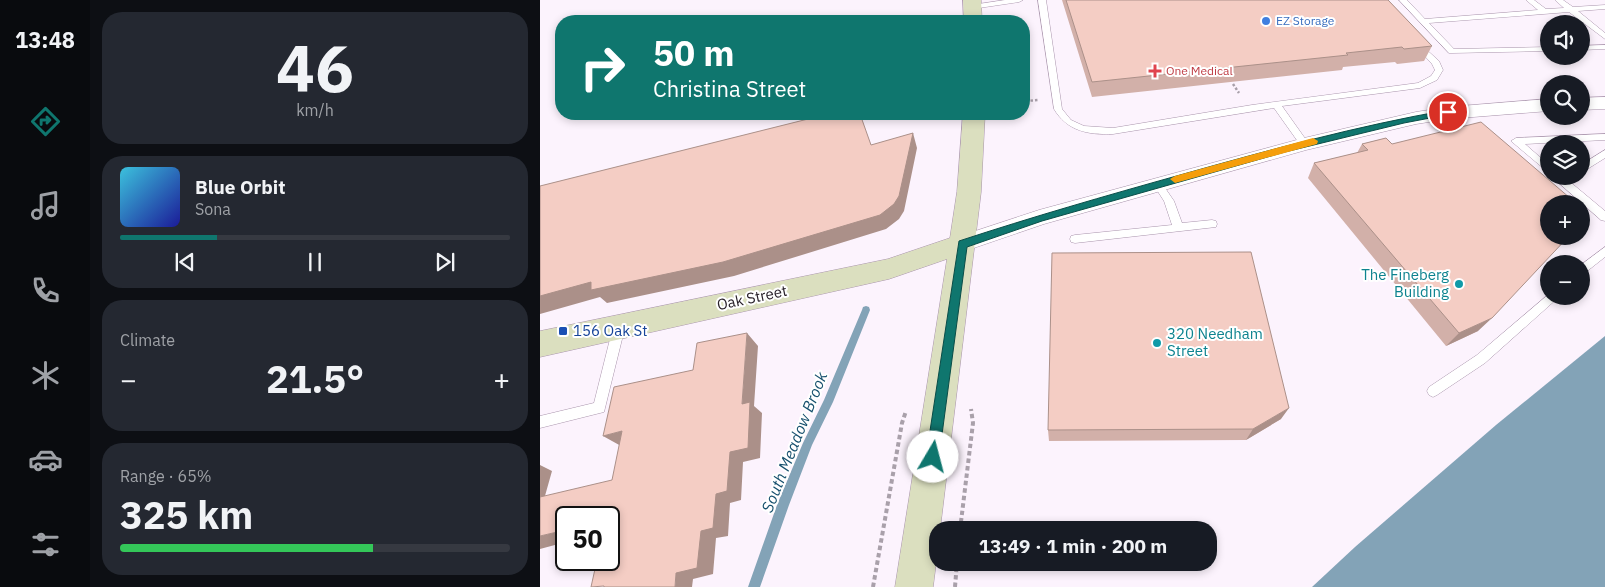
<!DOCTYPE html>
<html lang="en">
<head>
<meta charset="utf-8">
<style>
  :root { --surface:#171b24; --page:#242831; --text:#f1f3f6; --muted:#9ea1a6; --line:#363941; --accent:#0f766e }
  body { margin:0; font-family:"IBM Plex Sans",sans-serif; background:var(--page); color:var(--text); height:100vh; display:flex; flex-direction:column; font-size:19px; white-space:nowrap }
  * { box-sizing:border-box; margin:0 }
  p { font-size:16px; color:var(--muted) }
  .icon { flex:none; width:28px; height:28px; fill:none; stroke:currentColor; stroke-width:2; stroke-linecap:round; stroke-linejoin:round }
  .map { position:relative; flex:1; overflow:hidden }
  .side { display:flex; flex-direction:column; gap:12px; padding:12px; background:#0d0f14; width:450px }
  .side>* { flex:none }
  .guide { position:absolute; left:15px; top:15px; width:475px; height:105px; border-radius:20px; box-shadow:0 2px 8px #0003; background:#0f766e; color:#fff; overflow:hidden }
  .tools { position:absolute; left:1000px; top:15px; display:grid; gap:10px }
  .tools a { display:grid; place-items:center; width:50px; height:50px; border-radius:50%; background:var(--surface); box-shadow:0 2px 8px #0003; font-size:25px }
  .speed { position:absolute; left:15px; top:506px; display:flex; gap:10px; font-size:25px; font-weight:700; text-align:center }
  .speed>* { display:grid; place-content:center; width:65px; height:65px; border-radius:50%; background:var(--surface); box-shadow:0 2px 8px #0003; line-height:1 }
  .speed .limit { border:2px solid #111; border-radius:8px; background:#fff; color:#111 }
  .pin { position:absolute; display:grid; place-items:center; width:42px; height:42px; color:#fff; margin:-21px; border:2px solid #fff; border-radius:50%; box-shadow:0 1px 5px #0007 }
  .me { position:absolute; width:55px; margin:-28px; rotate:8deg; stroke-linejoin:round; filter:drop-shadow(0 0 4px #0008) }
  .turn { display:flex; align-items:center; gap:18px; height:105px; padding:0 15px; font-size:22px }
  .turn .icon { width:65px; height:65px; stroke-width:2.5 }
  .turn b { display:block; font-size:35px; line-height:42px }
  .big { font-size:38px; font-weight:800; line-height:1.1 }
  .side .card { flex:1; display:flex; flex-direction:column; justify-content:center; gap:8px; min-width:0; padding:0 18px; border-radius:20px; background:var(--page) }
  .side .dial { align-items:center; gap:0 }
  .dial b { font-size:65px; line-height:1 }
  .song { display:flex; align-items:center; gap:15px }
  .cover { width:60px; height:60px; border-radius:8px; background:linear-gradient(135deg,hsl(190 70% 55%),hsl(240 70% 35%)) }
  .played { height:5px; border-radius:2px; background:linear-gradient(90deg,var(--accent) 25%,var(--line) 25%) }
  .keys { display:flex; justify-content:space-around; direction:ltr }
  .heat { display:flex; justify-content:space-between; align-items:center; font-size:28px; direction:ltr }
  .charge { height:8px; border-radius:4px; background:linear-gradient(90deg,#34c759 65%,var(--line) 0) }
  .trip { position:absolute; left:389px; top:521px; width:288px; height:50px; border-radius:20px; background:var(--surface); box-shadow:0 2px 8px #0003; font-weight:800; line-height:50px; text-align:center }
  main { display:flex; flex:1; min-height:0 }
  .tabs { display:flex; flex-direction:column; width:90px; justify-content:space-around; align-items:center; background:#090b0e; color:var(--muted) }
  .tabs .icon { width:35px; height:35px }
  .tabs .selected { color:var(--accent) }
  .tabs b { font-size:22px; color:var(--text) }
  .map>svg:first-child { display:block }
  .water { fill:#83a3b7 }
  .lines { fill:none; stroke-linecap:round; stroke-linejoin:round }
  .stream { fill:#83a3b7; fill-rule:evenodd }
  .lane-casing { stroke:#a994ac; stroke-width:1 }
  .street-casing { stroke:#a994ac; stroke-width:1 }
  .secondary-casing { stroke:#a994ac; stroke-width:1 }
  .path-far1 { stroke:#a9a0aa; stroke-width:2.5; stroke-dasharray:2.5 2; stroke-linecap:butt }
  .path { stroke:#a9a0aa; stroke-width:4; stroke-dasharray:4.5 3; stroke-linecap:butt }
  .lane { fill:#fff; fill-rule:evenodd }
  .street { fill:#fff; fill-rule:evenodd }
  .secondary { fill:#dbdfbf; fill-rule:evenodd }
  .wall { fill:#d2b0a9 }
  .shaded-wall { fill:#ab9089 }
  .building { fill:#f4cdc4; stroke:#ab9089 }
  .route { fill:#0f766e; stroke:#0a4d48 }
  .slow { fill:#f59e0b }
  .shop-dot { fill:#3f7fe0; stroke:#fff; stroke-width:2 }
  .health-dot { fill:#e0444e; stroke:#fff; stroke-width:2 }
  .culture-dot { fill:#0f9aa8; stroke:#fff; stroke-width:2 }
  .transit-dot { fill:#1a4fb4; stroke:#fff; stroke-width:2 }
  .labels { text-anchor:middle; stroke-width:4; stroke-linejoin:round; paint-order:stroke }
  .far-shop-label { font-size:12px; fill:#366cbe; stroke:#fff; text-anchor:start }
  .far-health-label { font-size:12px; fill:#be3a42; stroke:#fff; text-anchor:start }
  .culture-label { font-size:15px; fill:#0d838f; stroke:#fff; text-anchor:end }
  .street-label { font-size:15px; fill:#29212a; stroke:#fff }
  .transit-label { font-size:15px; fill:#164399; stroke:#fff; text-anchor:start }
  .water-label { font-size:16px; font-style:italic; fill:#17506e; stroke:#fff }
</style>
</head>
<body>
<main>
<nav class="tabs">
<b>13:48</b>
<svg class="icon selected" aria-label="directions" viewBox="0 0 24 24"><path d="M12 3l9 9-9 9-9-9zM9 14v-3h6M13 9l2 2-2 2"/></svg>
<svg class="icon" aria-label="music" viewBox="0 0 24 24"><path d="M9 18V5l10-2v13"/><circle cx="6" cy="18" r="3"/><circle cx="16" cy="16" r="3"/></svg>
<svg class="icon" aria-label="phone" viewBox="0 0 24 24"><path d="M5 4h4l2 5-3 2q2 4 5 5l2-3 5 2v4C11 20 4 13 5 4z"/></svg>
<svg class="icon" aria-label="climate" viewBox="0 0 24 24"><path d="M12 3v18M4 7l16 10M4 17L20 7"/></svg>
<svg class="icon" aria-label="car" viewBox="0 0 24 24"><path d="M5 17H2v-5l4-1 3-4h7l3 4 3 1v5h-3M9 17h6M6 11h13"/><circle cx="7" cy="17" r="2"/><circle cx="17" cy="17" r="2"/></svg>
<svg class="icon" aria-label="filters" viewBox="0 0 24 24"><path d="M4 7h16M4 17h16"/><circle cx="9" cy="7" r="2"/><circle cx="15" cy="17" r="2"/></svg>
</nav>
<section class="side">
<div class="card dial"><b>46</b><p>km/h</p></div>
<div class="card">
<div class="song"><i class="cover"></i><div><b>Blue Orbit</b><p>Sona</p></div></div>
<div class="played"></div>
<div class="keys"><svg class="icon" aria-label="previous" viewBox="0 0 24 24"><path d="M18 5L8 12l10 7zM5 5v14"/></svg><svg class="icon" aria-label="pause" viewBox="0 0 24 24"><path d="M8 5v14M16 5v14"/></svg><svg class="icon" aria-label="next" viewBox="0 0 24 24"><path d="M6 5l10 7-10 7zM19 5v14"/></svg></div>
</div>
<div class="card"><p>Climate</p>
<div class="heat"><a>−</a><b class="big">21.5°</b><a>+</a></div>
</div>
<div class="card"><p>Range · 65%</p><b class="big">325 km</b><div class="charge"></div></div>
</section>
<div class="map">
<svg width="1065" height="587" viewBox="0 0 1065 587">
  <rect width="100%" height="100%" fill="#fcf3fd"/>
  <path class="water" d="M1065,336v251h-293l43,-40 141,-122z"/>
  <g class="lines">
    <path class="stream" d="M326,306l3,1 1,3 -37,92 -21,43 -23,60 -29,82h-12l29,-82 26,-62 21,-43 38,-90 1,-3z"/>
    <g class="lane-casing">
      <path id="lane" d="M465,0h18l-4,2 -47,7 -4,-2 4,-2z
        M498,0h8l16,109 9,11 13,6 29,2 139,-23 166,-22 13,-7 4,-6 -3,-6 -18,-20 4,-2 21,19 4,9 -6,10 -17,8 -138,18 27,38 -5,3 -3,-1 -27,-38 -161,26c-25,1 -46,-3 -59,-25z
        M859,0h8l18,19 113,-9 -12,-10h8l12,9 18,-1 -9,-8h8l10,7 32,-2v4l-27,2 27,22v6l-36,-27 -140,11 25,26 95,-2v4l-97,2h-3z
        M1065,45v4l-24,1v-4z
        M1065,134v6l-80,4 24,21v8l-38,-32 5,-3z
        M1065,150v8l-24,15v-8z
        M1011,176h12l42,35v10l-4,-1z
        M618,181l3,1 13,19 8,22 30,-3 4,1 1,3 -1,3 -141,16 -4,-1 -1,-3 1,-3 4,-1 97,-10 -8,-24 -11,-17z
        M1065,247v10l-24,19v-11z
        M1009,294v2h11l-75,67 -48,32 -4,2 -4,-2 -2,-4 2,-4 48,-32z
        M79,322l4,2 2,3 -21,85 -64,16v-12l54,-13 19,-76 2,-3z"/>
    </g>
    <g class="street-casing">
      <path id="street" d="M1065,97v12l-24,1v-12z
        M1009,99v12l-101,8 -32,5 -110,26 -262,74 -82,28 -8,-2 -3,-6 3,-6 85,-28 265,-72 112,-26 32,-5z"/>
    </g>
    <g class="secondary-casing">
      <path id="secondary" d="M423,0h18l1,21h-18z
        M423,114h22l-4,78 -41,338h-2v18l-5,39h-38l52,-328 -58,20 -349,78v-26l348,-72 62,-21 7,-46z"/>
    </g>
    <path class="path-far1" d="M693,84l6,9
      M486,101l12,-1"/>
    <path class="path" d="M420,530l13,-107 -2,-14
      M333,587l29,-164 4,-12
      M415,587l2,-25"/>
    <use href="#lane" class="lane"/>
    <use href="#street" class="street"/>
    <use href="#secondary" class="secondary"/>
  </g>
  <path class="wall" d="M522,0h326l44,46 -8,15 -27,3 -2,-2 -52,5 -1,3 -250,27z
    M846,138l92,193 -32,15 -138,-168 6,-15 43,-10 5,-9z
    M741,419l-35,21 -197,1 -1,-11z"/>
  <path class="shaded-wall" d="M373,133l4,15 -13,63 -5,8 -13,10 -152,47 -127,27 -7,-6 -60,17v-18z
    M952,318l-14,13 -32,15 13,-13z
    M207,333l11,13 -4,60 8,7 -2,45 -17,4 -2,38 -11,3 -2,33 -12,2 -3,36 -20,5 -1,8h-17l1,-14 25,-42 15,-37 14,-42 12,-48z
    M749,408l-8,11 -35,21 7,-11z
    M82,431l-1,15 -18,-10z
    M0,465l12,6 -11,39h-1z
    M26,530v12l-26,7v-13z"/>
  <path class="building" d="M526,0h322l44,46 -28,3 -2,-2 -56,6 2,2 -256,27z
    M288,114h32l11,31 42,-12 -14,63 -5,8 -14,11 -157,47 -132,28v-8l-51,14v-110z
    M941,122l96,82h-28v32h20l-77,82 -33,15 -145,-170 54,-13 -6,-6 24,-6 6,6z
    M1041,208l8,7 -8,8z
    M711,252l38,156 -36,21 -205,1 4,-177z
    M207,333l-5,71 8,-2 -2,46 -18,4 -3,39 -11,3 -3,34 -12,3 -4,37 -21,5 -1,14h-71v-1l-13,1 6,-27h12v-42h-43v12l-26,6v-39l72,-17 10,-49 -19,5 11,-49 79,-17 4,-27z"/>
  <path class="route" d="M908,110l3,1v3l-47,9 -119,29 -243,69 -75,26 -28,210 -2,4 -4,2 -5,-2 -2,-4 33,-216c73,-24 146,-45 221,-66 89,-25 177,-49 268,-65z"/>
  <path class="slow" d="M773,138l5,3 -1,3 -142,39 -5,-4 5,-3z"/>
  <circle class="shop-dot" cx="726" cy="21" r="5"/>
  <path class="health-dot" d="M612.5 63.5h5v5h5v5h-5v5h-5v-5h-5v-5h5z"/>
  <g class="culture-dot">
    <circle cx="919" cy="284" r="5"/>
    <circle cx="617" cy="343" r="5"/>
  </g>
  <rect class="transit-dot" x="18" y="326" width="10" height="10" rx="2.5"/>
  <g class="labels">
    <g class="far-shop-label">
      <text x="736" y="25">EZ Storage</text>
    </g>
    <g class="far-health-label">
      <text x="626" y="75">One Medical</text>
    </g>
    <g class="culture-label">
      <text x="909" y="280">The Fineberg<tspan x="909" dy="17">Building</tspan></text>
      <text x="627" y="339" text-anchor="start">320 Needham<tspan x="627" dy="17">Street</tspan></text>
    </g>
    <g class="street-label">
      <text transform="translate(212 298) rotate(-12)" y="5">Oak Street</text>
    </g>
    <g class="transit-label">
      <text x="33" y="336">156 Oak St</text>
    </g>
    <g class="water-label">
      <text transform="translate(254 442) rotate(-68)" y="6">South Meadow Brook</text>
    </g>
  </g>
</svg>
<div class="tools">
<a><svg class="icon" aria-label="sound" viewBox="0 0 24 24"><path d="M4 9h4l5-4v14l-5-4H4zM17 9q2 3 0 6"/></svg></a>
<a><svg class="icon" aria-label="search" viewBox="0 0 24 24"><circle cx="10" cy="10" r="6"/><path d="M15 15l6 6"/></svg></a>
<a><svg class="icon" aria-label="layers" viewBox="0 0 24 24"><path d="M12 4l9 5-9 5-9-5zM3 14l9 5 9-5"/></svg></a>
<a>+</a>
<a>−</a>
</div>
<div class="speed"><div class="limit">50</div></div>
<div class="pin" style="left:908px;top:112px;background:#d93025"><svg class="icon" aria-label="arrive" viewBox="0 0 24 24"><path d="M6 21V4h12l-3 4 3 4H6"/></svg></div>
<svg class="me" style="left:393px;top:457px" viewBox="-20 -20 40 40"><circle r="19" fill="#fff"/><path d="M0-13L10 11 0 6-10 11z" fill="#0f766e"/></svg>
<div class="trip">13:49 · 1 min · 200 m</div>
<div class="guide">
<div class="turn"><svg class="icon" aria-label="right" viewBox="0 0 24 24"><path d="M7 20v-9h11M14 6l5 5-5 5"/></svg><div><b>50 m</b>Christina Street</div></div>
</div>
</div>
</main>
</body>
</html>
